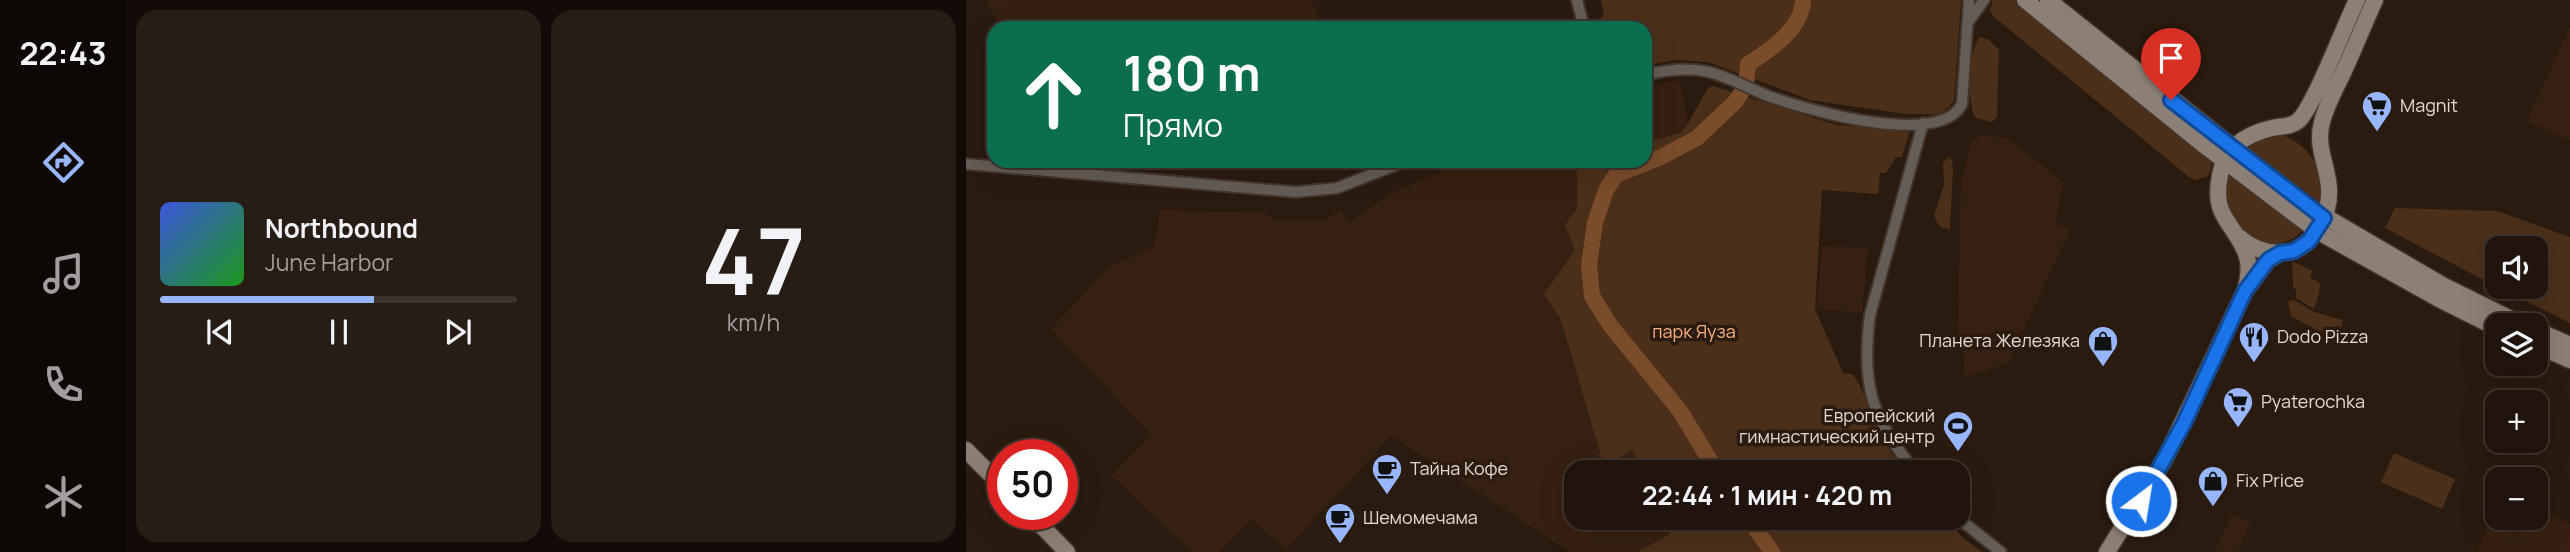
<!DOCTYPE html>
<html lang="ru">
<head>
<meta charset="utf-8">
<style>
  :root { --surface:#20140c; --page:#281d15; --text:#f1f3f6; --muted:#a29e9d; --line:#3d332d; --accent:#97b6fd }
  body { margin:0; font-family:Manrope,sans-serif; background:var(--page); color:var(--text); height:100vh; display:flex; flex-direction:column; font-size:26px; white-space:nowrap }
  * { box-sizing:border-box; margin:0 }
  p { font-size:23px; color:var(--muted) }
  .icon { flex:none; width:38px; height:38px; fill:none; stroke:currentColor; stroke-width:2; stroke-linecap:round; stroke-linejoin:round }
  .map { position:relative; flex:1; overflow:hidden }
  .side { display:flex; flex-direction:column; gap:10px; padding:10px; background:#120b07; width:840px }
  .side>* { flex:none }
  .guide { position:absolute; left:21px; top:21px; width:665px; height:147px; border-radius:21px; box-shadow:0 7px 28px #0002,0 0 0 2px var(--line); background:#0b6e4f; color:#fff; overflow:hidden }
  .tools { position:absolute; left:1519px; top:236px; display:grid; gap:14px }
  .tools a { display:grid; place-items:center; width:63px; height:63px; border-radius:14px; background:var(--surface); box-shadow:0 7px 28px #0002,0 0 0 2px var(--line); font-size:35px }
  .speed { position:absolute; left:21px; top:439px; display:flex; gap:14px; font-size:35px; font-weight:700; text-align:center }
  .speed>* { display:grid; place-content:center; width:91px; height:91px; border-radius:50%; background:var(--surface); box-shadow:0 7px 28px #0002,0 0 0 2px var(--line); line-height:1 }
  .speed .limit { border:10px solid #d22; background:#fff; color:#111 }
  .pin { position:absolute; display:grid; place-items:center; width:60px; height:60px; color:#fff; margin:-72px -30px; border-radius:50% 50% 50% 0; rotate:-45deg; box-shadow:0 0 7px #0007 }
  .pin .icon { rotate:45deg }
  .me { position:absolute; width:77px; margin:-38px; rotate:31deg; stroke-linejoin:round; filter:drop-shadow(0 0 5px #0008) }
  .turn { display:flex; align-items:center; gap:24px; height:147px; padding:0 21px; font-size:32px }
  .turn .icon { width:91px; height:91px; stroke-width:2.5 }
  .turn b { display:block; font-size:49px; line-height:60px }
  .side .widget { flex:1; display:flex; flex-direction:column; justify-content:center; gap:10px; min-width:0; padding:0 24px; border-radius:21px; background:var(--page) }
  .side .dial { align-items:center; gap:0 }
  .dial b { font-size:91px; line-height:1 }
  .song { display:flex; align-items:center; gap:21px }
  .cover { width:84px; height:84px; border-radius:10px; background:linear-gradient(135deg,hsl(230 70% 55%),hsl(120 70% 35%)) }
  .played { height:7px; border-radius:4px; background:linear-gradient(90deg,var(--accent) 60%,var(--line) 60%) }
  .keys { display:flex; justify-content:space-around; direction:ltr }
  .side .tiles { flex:1; display:grid; gap:10px; grid-template-columns:repeat(2,1fr) }
  .trip { position:absolute; left:598px; top:460px; width:406px; height:70px; border-radius:21px; background:var(--surface); box-shadow:0 7px 28px #0002,0 0 0 2px var(--line); font-weight:700; line-height:70px; text-align:center }
  main { display:flex; flex:1; min-height:0 }
  .tab-bar { display:flex; flex-direction:column; width:126px; justify-content:space-around; align-items:center; background:#0d0805; color:var(--muted) }
  .tab-bar .icon { width:49px; height:49px }
  .tab-bar .on { color:var(--accent) }
  .tab-bar b { font-size:32px; color:var(--text) }
  .map>svg:first-child { display:block }
  .built { fill:#362011 }
  .green { fill:#4c2f19 }
  .lines { fill:none; stroke-linecap:round; stroke-linejoin:round }
  .river { stroke:#7a4c2a; stroke-width:16 }
  .street-casing { stroke:#44352b; stroke-width:14 }
  .secondary-casing { stroke:#44352b; stroke-width:19 }
  .street { stroke:#645c56; stroke-width:10 }
  .secondary { stroke:#8c7f75; stroke-width:16 }
  .route-casing { stroke:#114b97; stroke-width:18 }
  .route { stroke:#1a73e8; stroke-width:12 }
  .labels { text-anchor:middle; stroke-width:7; stroke-linejoin:round; paint-order:stroke }
  .poi-label { font-size:18px; fill:#e3d8d1; stroke:#2a1b10; text-anchor:start }
  .park-label { font-size:18px; fill:#f9b07d; stroke:#2a1b10 }
</style>
</head>
<body>
<main>
<nav class="tab-bar">
<b>22:43</b>
<svg class="icon on" aria-label="directions" viewBox="0 0 24 24"><path d="M12 3l9 9-9 9-9-9zM9 14v-3h6M13 9l2 2-2 2"/></svg>
<svg class="icon" aria-label="music" viewBox="0 0 24 24"><path d="M9 18V5l10-2v13"/><circle cx="6" cy="18" r="3"/><circle cx="16" cy="16" r="3"/></svg>
<svg class="icon" aria-label="phone" viewBox="0 0 24 24"><path d="M5 4h4l2 5-3 2q2 4 5 5l2-3 5 2v4C11 20 4 13 5 4z"/></svg>
<svg class="icon" aria-label="climate" viewBox="0 0 24 24"><path d="M12 3v18M4 7l16 10M4 17L20 7"/></svg>
</nav>
<section class="side">
<div class="tiles">
<div class="widget">
<div class="song"><i class="cover"></i><div><b>Northbound</b><p>June Harbor</p></div></div>
<div class="played"></div>
<div class="keys"><svg class="icon" aria-label="previous" viewBox="0 0 24 24"><path d="M18 5L8 12l10 7zM5 5v14"/></svg><svg class="icon" aria-label="pause" viewBox="0 0 24 24"><path d="M8 5v14M16 5v14"/></svg><svg class="icon" aria-label="next" viewBox="0 0 24 24"><path d="M6 5l10 7-10 7zM19 5v14"/></svg></div>
</div>
<div class="widget dial"><b>47</b><p>km/h</p></div>
</div>
</section>
<div class="map">
<svg width="1604" height="552" viewBox="0 0 1604 552">
  <rect width="100%" height="100%" fill="#2a1b10"/>
  <path class="built" d="M19,0h326l13,28h-323z
    M1604,26v114l-43,-19z
    M710,80l5,6 7,37 -9,11 -34,8v-55z
    M1015,135l27,3 56,45 -9,39 15,8 -62,134 -45,12 2,-23 -8,-6 4,-162 11,-45z
    M498,161h139v305l30,-16 10,22h-66v46h86l7,16 -32,18h-68l-179,-116 -105,114 -35,-31 -33,33h-27l-79,-77 39,-40 -100,-106 60,-64 43,-17 6,-38 104,3 10,6h52l14,-9 9,12 43,-29z
    M856,246l46,2 -6,65 -45,-4z
    M1531,507v11h39v-10l34,16v28h-93z
    M1265,514l19,8 -12,30h-23z"/>
  <path class="green" d="M635,0h360l-7,101 -5,6 -10,7h-33l-96,-14 -102,-38 -33,-2 -30,6v-38h-47l-1,-7 7,-6z
    M1027,0h21l188,150 10,14 -4,12 -12,4 -7,-3 -196,-161 -3,-5z
    M1014,37l9,3 10,10 -2,67 -5,5 -16,-4c-10,-11 -7,-71 4,-81z
    M747,86l123,39 74,5 -8,27h-6l-10,16h-6l-2,21 -56,-4 -7,119 28,64 9,1c12,15 16,33 24,51 8,17 18,33 30,47h-263l-11,-22 -28,16 -43,-146 -17,-26 31,-44 -10,-25 12,-17v-36l10,-11h58v-19l35,-9 8,-10 20,-35z
    M1313,134c28,8 50,38 40,68l-73,-54 9,-7z
    M983,157l3,3 1,9 -3,60c-11,0 -12,-5 -16,-14l10,-30 -1,-22z
    M1264,173l73,56c-22,30 -65,8 -75,-22 -4,-11 -1,-23 2,-34z
    M1429,208l102,3 73,26v86l-72,-36h38v-39h-39v39l-112,-59z
    M1326,261l21,10 -3,7 10,5 -1,10 -5,16 -18,-11v-8l-3,-3z
    M1328,300l20,12 29,8 -3,17 -4,4 -45,-25 -3,-14z
    M1428,453l61,26 -13,30 -61,-27z
    M697,518h282l17,19 20,15h-344l32,-18z"/>
  <g class="lines">
    <path class="river" d="M751,472l-37,-61 -70,-86 -18,-29 -3,-31 6,-42 11,-33 10,-15 45,-18 36,-19 39,-37 10,-16 2,-21c22,-14 54,-35 55,-64
      M782,518l24,34"/>
    <g class="street-casing">
      <path id="street" d="M611,0l7,28
        M1003,21l15,-21
        M679,75c21,-5 42,-8 64,-3 20,5 39,16 59,24 37,13 171,53 194,8l7,-104
        M0,164l330,28 41,-4 69,-27
        M950,472c-45,-53 -55,-88 -46,-157l53,-192
        M992,518l43,34"/>
    </g>
    <g class="secondary-casing">
      <path id="secondary" d="M1059,0l180,146 112,85 122,68 58,29
        M1082,0l259,206 137,80 81,40
        M1273,237c14,12 31,18 49,15 14,-3 25,-14 32,-26 24,-45 -8,-67 2,-104 4,-16 13,-33 21,-49 11,-24 21,-49 32,-73
        M1279,291c4,-14 6,-29 -1,-42 -14,-30 -32,-34 -24,-74 5,-27 26,-41 52,-47 9,-2 19,-1 26,-7 16,-14 47,-97 59,-121
        M1570,330l34,15
        M1570,345l34,15
        M0,450l37,37
        M64,514l37,38
        M1141,552l58,-93 80,-168 23,-31 12,-7"/>
    </g>
    <use href="#street" class="street"/>
    <use href="#secondary" class="secondary"/>
  </g>
  <g class="lines">
    <g class="route-casing">
      <path id="route" d="M1175,501l43,-78 61,-132 23,-31 12,-7 14,-2 15,-10 15,-23 -153,-118"/>
    </g>
    <use href="#route" class="route"/>
  </g>
  <defs>
    <g id="supermarket-pin" transform="scale(1.575)"><path d="M0 17L-7.5 6A9.5 9.5 0 1 1 7.5 6Z" fill="#97b6fd" stroke="#2a1b10"/><path d="M-6-5.5h2.5l.6 2H6L4.5 2H-2.5L-4.4-4H-6ZM-1.5 3.2a1.3 1.3 0 1 0 .1 0ZM3 3.2a1.3 1.3 0 1 0 .1 0Z" fill="#111"/></g>
    <g id="restaurant-pin" transform="scale(1.575)"><path d="M0 17L-7.5 6A9.5 9.5 0 1 1 7.5 6Z" fill="#97b6fd" stroke="#2a1b10"/><path d="M-5-6h1v4h1v-4h1v4h1v-4h1v5L-1.5 .5V6h-2V.5L-5-1ZM5-6V6H3V1.5H1.5Q1.5-4 5-6Z" fill="#111"/></g>
    <g id="shop-pin" transform="scale(1.575)"><path d="M0 17L-7.5 6A9.5 9.5 0 1 1 7.5 6Z" fill="#97b6fd" stroke="#2a1b10"/><path d="M-5-2.5h2.3a2.7 3.5 0 0 1 5.4 0H5L5.5 6h-11ZM-1.5-2.5h3a1.5 2.3 0 0 0-3 0Z" fill="#111"/></g>
    <g id="stadium-pin" transform="scale(1.575)"><path d="M0 17L-7.5 6A9.5 9.5 0 1 1 7.5 6Z" fill="#97b6fd" stroke="#2a1b10"/><path d="M0-5a6.5 5 0 1 0 0 10a6.5 5 0 1 0 0-10ZM-3.5-1.8h7v3.6h-7Z" fill="#111"/></g>
    <g id="cafe-pin" transform="scale(1.575)"><path d="M0 17L-7.5 6A9.5 9.5 0 1 1 7.5 6Z" fill="#97b6fd" stroke="#2a1b10"/><path d="M-5.5-4.5H6V0H3Q3 3.5 0 3.5H-2.5Q-5.5 3.5-5.5 0ZM3-3.2v2h1.7v-2ZM-6 4.5H4V6H-6Z" fill="#111"/></g>
  </defs>
  <g fill-rule="evenodd">
    <use href="#supermarket-pin" x="1411" y="106"/>
    <use href="#restaurant-pin" x="1288" y="337"/>
    <use href="#shop-pin" x="1137" y="341"/>
    <use href="#supermarket-pin" x="1272" y="402"/>
    <use href="#stadium-pin" x="992" y="426"/>
    <use href="#cafe-pin" x="421" y="469"/>
    <use href="#shop-pin" x="1247" y="481"/>
    <use href="#cafe-pin" x="374" y="518"/>
  </g>
  <g class="labels">
    <g class="poi-label">
      <text x="1434" y="112">Magnit</text>
      <text x="1311" y="343">Dodo Pizza</text>
      <text x="1114" y="347" text-anchor="end">Планета Железяка</text>
      <text x="1295" y="408">Pyaterochka</text>
      <text x="969" y="422" text-anchor="end">Европейский<tspan x="969" dy="21">гимнастический центр</tspan></text>
      <text x="444" y="475">Тайна Кофе</text>
      <text x="1270" y="487">Fix Price</text>
      <text x="397" y="524">Шемомечама</text>
    </g>
    <g class="park-label">
      <text x="728" y="338">парк Яуза</text>
    </g>
  </g>
</svg>
<div class="tools">
<a><svg class="icon" aria-label="sound" viewBox="0 0 24 24"><path d="M4 9h4l5-4v14l-5-4H4zM17 9q2 3 0 6"/></svg></a>
<a><svg class="icon" aria-label="layers" viewBox="0 0 24 24"><path d="M12 4l9 5-9 5-9-5zM3 14l9 5 9-5"/></svg></a>
<a>+</a>
<a>−</a>
</div>
<div class="speed"><div class="limit">50</div></div>
<div class="pin" style="left:1205px;top:100px;background:#d93025"><svg class="icon" aria-label="arrive" viewBox="0 0 24 24"><path d="M6 21V4h12l-3 4 3 4H6"/></svg></div>
<svg class="me" style="left:1175px;top:501px" viewBox="-20 -20 40 40"><circle r="17" fill="#1a73e8" stroke="#fff" stroke-width="3"/><path d="M0-11L8 9 0 5-8 9z" fill="#fff"/></svg>
<div class="trip">22:44 · 1 мин · 420 m</div>
<div class="guide">
<div class="turn"><svg class="icon" aria-label="ahead" viewBox="0 0 24 24"><path d="M12 20V5M6 11l6-6 6 6"/></svg><div><b>180 m</b>Прямо</div></div>
</div>
</div>
</main>
</body>
</html>
